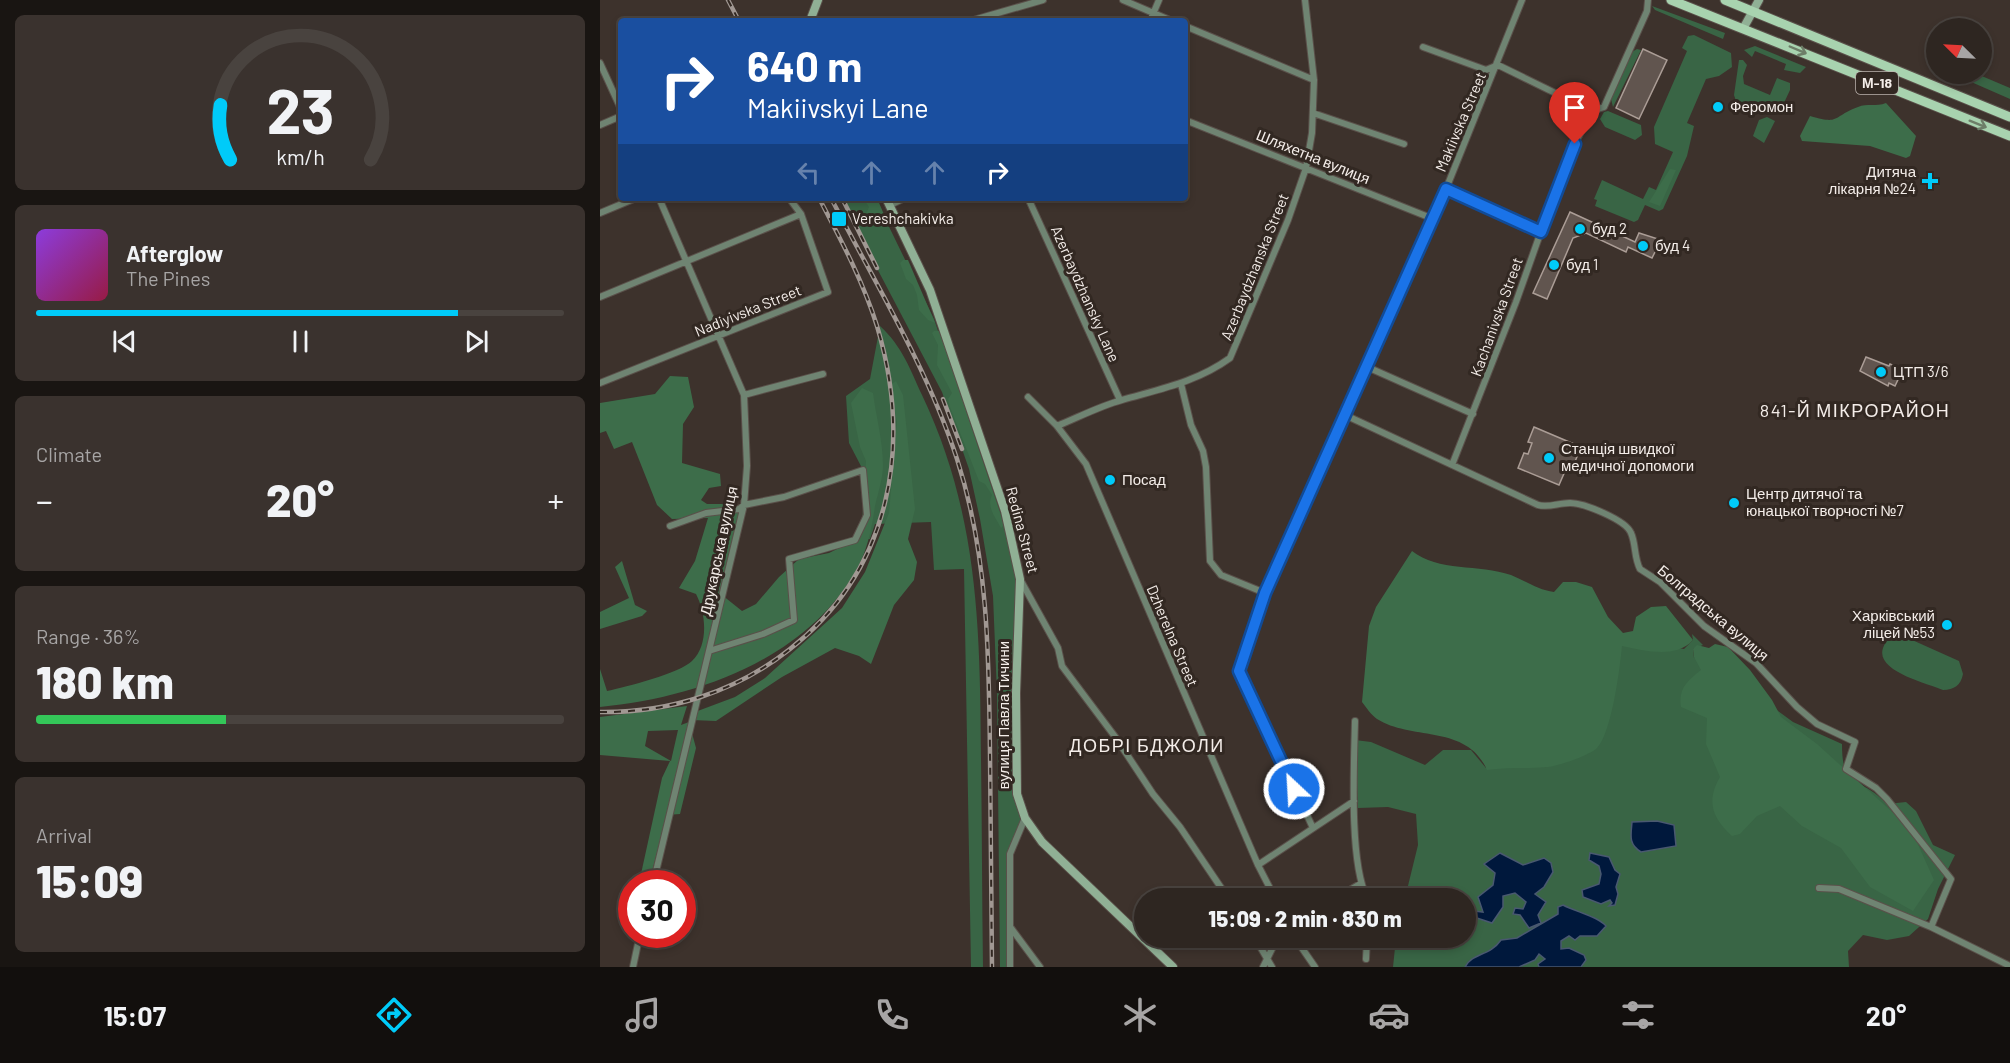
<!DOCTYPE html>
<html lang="en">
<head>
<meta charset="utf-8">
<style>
  :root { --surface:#2e2621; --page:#3a322e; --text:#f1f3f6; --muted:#a7a5a5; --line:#49433f; --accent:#00cbf9 }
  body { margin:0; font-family:Barlow,sans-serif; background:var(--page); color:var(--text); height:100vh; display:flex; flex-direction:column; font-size:22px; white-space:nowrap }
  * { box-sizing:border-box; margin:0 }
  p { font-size:20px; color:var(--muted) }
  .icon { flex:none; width:33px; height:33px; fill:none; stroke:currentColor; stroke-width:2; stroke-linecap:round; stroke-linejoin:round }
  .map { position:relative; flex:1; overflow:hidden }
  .panel { display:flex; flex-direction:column; gap:15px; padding:15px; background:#191512; width:600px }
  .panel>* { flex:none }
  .guide { position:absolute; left:18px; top:18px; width:570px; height:183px; border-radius:6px; box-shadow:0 3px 9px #0003,0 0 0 2px var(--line); background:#1a4fa0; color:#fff; overflow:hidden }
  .needle { width:39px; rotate:294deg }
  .buttons { position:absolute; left:1326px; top:18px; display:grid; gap:12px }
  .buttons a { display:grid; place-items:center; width:66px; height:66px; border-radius:50%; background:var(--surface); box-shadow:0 3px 9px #0003,0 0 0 2px var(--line); font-size:30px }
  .speed { position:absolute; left:18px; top:870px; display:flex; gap:12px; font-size:30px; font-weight:700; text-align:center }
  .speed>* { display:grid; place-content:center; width:78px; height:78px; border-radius:50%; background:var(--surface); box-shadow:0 3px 9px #0003,0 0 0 2px var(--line); line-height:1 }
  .speed .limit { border:9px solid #d22; background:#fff; color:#111 }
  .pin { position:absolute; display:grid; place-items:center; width:51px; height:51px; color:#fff; margin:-62px -26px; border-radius:50% 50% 50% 0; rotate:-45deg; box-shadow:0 0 6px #0007 }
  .pin .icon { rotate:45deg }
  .me { position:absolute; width:66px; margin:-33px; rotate:335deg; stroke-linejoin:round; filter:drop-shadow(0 0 4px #0008) }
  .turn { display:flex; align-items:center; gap:21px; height:126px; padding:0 30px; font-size:27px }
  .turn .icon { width:78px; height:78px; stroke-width:2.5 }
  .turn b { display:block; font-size:42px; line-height:51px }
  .lanes { display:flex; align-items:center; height:57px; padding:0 30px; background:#0003; justify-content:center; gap:30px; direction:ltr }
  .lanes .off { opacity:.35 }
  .big { font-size:45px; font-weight:800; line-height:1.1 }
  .panel .card { flex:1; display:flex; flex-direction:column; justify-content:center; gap:9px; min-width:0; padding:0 21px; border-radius:9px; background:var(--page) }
  .panel .dial { align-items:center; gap:0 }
  .dial svg { height:156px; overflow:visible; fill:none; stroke:var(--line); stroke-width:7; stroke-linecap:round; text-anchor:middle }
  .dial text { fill:var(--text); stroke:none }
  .song { display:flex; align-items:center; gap:18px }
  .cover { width:72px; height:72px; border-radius:9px; background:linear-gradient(135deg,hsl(270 70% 55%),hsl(340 70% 35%)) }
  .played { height:6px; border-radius:3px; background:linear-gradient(90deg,var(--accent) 80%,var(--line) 80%) }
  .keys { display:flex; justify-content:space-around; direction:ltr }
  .heat { display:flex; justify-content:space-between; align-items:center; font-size:33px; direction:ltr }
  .charge { height:9px; border-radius:4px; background:linear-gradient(90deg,#34c759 36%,var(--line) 0) }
  .trip { position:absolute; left:534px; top:888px; width:342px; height:60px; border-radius:30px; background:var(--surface); box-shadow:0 3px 9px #0003,0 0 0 2px var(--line); font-weight:800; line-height:60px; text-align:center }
  .dock { display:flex; height:96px; justify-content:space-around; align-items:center; background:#120f0d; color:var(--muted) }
  .dock .icon { width:42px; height:42px }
  .dock .on { color:var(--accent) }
  .dock b { font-size:27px; color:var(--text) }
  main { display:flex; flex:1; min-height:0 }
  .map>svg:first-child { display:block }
  .green { fill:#396545 }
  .forest { fill:#3d6d4a; fill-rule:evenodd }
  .water { fill:#00183c; stroke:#495870; stroke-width:1.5 }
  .building { fill:#61554f; stroke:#ab9d96; stroke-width:1.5 }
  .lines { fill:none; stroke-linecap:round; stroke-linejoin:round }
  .street-casing { stroke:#5a504a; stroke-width:8 }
  .secondary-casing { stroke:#5a504a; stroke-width:10 }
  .primary-casing { stroke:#5a504a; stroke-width:11 }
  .street { stroke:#6f8472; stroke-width:6 }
  .secondary { stroke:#90b095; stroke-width:8 }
  .primary { stroke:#a8d3af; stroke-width:9 }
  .rail-casing { stroke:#a19893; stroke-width:4.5 }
  .rail { stroke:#322822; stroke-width:2; stroke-dasharray:7; stroke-linecap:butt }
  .oneway { stroke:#6d7e68 }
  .route-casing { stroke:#114b97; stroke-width:15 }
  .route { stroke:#1a73e8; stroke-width:10 }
  .poi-dot { fill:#00cbf9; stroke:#322822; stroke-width:2 }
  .labels { text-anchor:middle; stroke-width:6; stroke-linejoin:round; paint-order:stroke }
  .shield { fill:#322822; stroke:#bab2ad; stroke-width:1.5 }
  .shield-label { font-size:14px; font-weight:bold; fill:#f4ede9 }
  .poi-label { font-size:15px; fill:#f4ede9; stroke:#322822; text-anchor:start }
  .street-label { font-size:15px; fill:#f4ede9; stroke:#322822 }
  .quarter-label { font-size:18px; letter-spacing:1.5px; fill:#f4ede9; stroke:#322822 }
</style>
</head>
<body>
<main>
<section class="panel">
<div class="card dial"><svg viewBox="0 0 100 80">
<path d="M14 69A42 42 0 1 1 86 69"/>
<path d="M14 69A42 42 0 0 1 9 41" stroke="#00cbf9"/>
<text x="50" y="56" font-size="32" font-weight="700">23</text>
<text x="50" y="72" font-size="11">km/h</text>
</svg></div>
<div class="card">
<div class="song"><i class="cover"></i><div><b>Afterglow</b><p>The Pines</p></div></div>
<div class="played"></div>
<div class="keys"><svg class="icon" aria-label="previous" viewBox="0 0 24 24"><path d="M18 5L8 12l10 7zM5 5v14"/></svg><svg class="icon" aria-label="pause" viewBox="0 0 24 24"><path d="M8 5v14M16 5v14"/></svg><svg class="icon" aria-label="next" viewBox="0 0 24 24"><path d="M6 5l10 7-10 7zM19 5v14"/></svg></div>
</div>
<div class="card"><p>Climate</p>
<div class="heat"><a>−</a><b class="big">20°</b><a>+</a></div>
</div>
<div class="card"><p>Range · 36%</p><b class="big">180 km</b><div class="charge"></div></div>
<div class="card"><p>Arrival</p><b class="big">15:09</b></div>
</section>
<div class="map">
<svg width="1410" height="967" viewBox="0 0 1410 967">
  <rect width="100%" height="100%" fill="#3d322c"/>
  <path class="green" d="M1052,6l73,27 -2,6 -68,-29z
    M1094,35l37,18 1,14 -13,9 -13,3 -19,44 7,3 -7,30 -24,53 -4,2 -14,-6 -7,15 -4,2 -39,-16 2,-6 -3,-1 8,-19 41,19 6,-12 7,3 17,-38 -18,-8 -1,-17 33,-76 -5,-3 6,-12z
    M1155,46l51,21 -6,6 -16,-3 2,-6 -31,-13 -3,6 -8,-7z
    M1037,49l4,1 -28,57 -2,-8 21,-47z
    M1139,60h4l4,5 -4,11 1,8 26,11 7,-17 13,5v7l-7,15 -10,3 -35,-1 -4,-12z
    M1353,74h24l33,14v11z
    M1008,111l33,14 1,10 -7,5 -30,-13 -5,-8 4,-7z
    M1167,117l8,4 -11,22 -11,-7 6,-16z
    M240,198h35l59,121 70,204 13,56v215l8,24 -15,36v113h-10l-3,-273 -4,-98 -13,-77 -11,-50 -27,-77z
    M280,326c22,20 30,43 42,69 57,120 58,234 59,363 1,70 1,139 2,209h-12l-7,-398 -30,1 -3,-48 -56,2 -5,15 -15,1 12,-27 -4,-43 -14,-27 -3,-47 24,-17z
    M1092,634l11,11 -10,4 1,9 4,-6 95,70 49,22c0,48 18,31 45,60l19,-2 10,9 17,34 22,10 -17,34 -10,30 -19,17 -22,4 -24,-5 -15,16 1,16h-456l3,-29h70v-40h-61l13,-53 -2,-31 -28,-7 -30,1 -3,-68 16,2 54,23 18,-15h28l15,18 46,-1 90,-129 62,11 9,-9z
    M1301,635l58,26 4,13c-2,11 -9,16 -20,16 -17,-7 -68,-19 -60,-42 3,-9 10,-12 18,-13z"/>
  <path class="forest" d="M1286,103l30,33 -6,20 -4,2 -36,-12 -68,-5 -2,-5 10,-20c31,9 21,1 48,-9 9,-4 18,0 28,-4z
    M1070,169l6,1 -16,36 -11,-4z
    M263,198h14l11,26h-10l-12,-10 3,-7z
    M303,260h5l27,63 -7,-3 -9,-10 -2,-15 -4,-10 -7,-6 -6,-16z
    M334,331h5l6,16 59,178 -3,3c-5,-10 -15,-21 -9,-33l-7,-11 -6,-3 -29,-74 -2,-8 4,-6 -15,-28 1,-20 -6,-12z
    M70,376l18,1 6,30 -11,17 -1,39 38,11 1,12 -12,2 -8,12 6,4h26l9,9 -20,82 20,16 14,-7 23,-27 20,-18 30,-6 26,-13 7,-15 4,-64 -6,-14 -9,-44 11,-15 11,5c3,23 10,49 10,72 0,13 -5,28 -8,41 -3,21 -7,42 -17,61 -49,91 -161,131 -258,140v-38l7,22c19,-4 73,-18 85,-30 17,-16 14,-48 4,-67l-17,-6 16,-27 13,-43 -36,1 -15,-14 -25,-63 -18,7 -8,-18 -6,2v-30l55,-9z
    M296,381l7,14 12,114 -7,30 9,23 -3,18 -20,25 -23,59 -12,-8 -24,-8 -53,29 -66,44 -24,-1 3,-8 40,-15 30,-19 77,-70 23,-36 24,-59 8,-91 -7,-37z
    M812,551c26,21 67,13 99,24 15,6 27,15 43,17l9,-10h13l16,5 16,30 15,16 10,-2 3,-14 15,-10 15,-1 27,34c-17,19 -48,11 -71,6 -2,21 -10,86 -25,102 -7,7 -40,19 -51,19 -20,2 -39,0 -59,3 -20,-46 -75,-29 -110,-51 -6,-4 -11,-12 -15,-17l7,-76 7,-19z
    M22,561l13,44 12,6 -5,5 -42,13v-17l29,-14 -14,-31z
    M1115,644l13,3 22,23 22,30 9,17 36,27 94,85 23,51 -21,31 -43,-24 -29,-39 -39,-22 -22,-20 -23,10 -17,18 -8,2c-20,-18 -26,-35 -12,-59l-14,-33 1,-26 -26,-11c-3,-18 6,-26 20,-37l-7,-13 -1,-8 4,-4 12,3z
    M87,706l-6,19 8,-3 7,26 -16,66 -13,1 -18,68h-10l23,-105 8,-17 -70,-6v-38zM78,730l-7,31 -26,-15 3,-15z"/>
  <path class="water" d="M1057,821l17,4 2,21 -35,6c-13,-8 -10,-17 -9,-30z
    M900,853l23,12 21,-7 7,5 2,9 -9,15 -9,7 11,8 -8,13 3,8 -12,5 -9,-13 -7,-1 2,-6 8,1 3,-7 -11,-9 -12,3v11l-11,16 -21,-7 -5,2v-8l17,2 -5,-15 15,-12 2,-12 -11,-9z
    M990,853l19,4 6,13 5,4 -4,13 2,7 -3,11 -6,1 3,-3 -2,-3 -9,4 -18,-7 -1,-7 17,-6 2,-10 -2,-8 -10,-6z
    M963,905c13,7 34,11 43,21l-9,10h-17l-5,4 -6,-4 -8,5v8l8,-1 15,7 2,5 -5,7h-42l-1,-3 7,-5 -6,-5 -4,6 -16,7h-54c7,-14 25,-11 36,-27l16,-2 41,-24v-7z"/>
  <path class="building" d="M1043,49l24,11 -28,59 -23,-11z
    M970,212l65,30 4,-9 19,6 1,5 -7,14 -24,-11 -2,5 -40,-19 -13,5 -26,61 -14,-6z
    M1266,357l23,9 1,-2 7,3 -2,3 6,3 -6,13 -6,-3 -1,3 -28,-15z
    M934,427l47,20 -7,17 -5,-2 -10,23 -41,-17 6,-15 4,1 4,-11 -4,-1z"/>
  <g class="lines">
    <g class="street-casing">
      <path id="street" d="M523,0l49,21
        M370,21l73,-21
        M550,21l9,-21
        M585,26l129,54
        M823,47l63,23 12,-5 94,46 -25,47 -51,144 -64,163
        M0,63l21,46
        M992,111l12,-4 43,-96 1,-11
        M713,113l91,31
        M585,120l246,98
        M0,125l21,-9
        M846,189l95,43
        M428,198l92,202
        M290,205l15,-7
        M0,213l36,-15
        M0,297l201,-83
        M765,366l108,48
        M0,383l228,-91 -27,-78 -12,-16
        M581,384l10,41 12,26 3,16 4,94 11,14 44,18
        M144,395l79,-21
        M428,397l29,29 29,38 172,401 17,33
        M745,415l193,90c11,3 20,-2 32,-2 14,0 56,17 61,30 5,11 3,25 9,36l20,13 44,44 52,37 41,44 20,17 38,18 -9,27 30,19 11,11 64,80 -20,48
        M457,426c22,-9 43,-20 65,-26 38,-11 75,-18 108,-42l58,-138 18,-52 6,-35 2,-53 -9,-80
        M70,526l36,-13 33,-4 5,-4 40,-8 79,-27 4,45 -12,25 -66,19 5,61 -31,14 -54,17
        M421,581l37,67 4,18 54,72 37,56 27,33 48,71
        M755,721c-1,44 -6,141 12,177
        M713,828l-74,-157 1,-8 25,-70 181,-404 76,-189
        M658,865l96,-64
        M53,884l91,-379 3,-39 -3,-71 -85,-197
        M1219,888l20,1 92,38 79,39
        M736,898l24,-14
        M411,928l29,39
        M655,938l17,29
        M695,938l20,29
        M766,959l1,-21
        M33,967l7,-33
        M410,967v-113l15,-36
        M663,967l10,-20 15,-9"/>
    </g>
    <g class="secondary-casing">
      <path id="secondary" d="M210,21l8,-21
        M1144,27l15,-27
        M286,198l44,92 75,221 15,68 -4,114 1,101 8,24 17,24 131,125"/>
    </g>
    <g class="primary-casing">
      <path id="primary" d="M1071,0l339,136
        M1125,0l285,117"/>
    </g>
    <use href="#street" class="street"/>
    <use href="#secondary" class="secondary"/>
    <use href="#primary" class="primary"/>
    <g class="rail-casing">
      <path id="rail" d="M128,0l11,21
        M231,198c44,85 96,169 126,261 31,96 32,195 33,295 1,71 1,142 2,213
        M242,198l35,70
        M343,399l19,50
        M0,712c69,1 136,-20 190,-63 101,-79 123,-203 87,-323 -14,-45 -36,-86 -58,-128"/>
    </g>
    <use href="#rail" class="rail"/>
  </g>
  <defs><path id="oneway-shaft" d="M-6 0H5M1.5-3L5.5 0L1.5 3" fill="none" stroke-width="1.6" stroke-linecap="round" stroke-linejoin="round" transform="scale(1.5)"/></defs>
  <g class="oneway">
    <use href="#oneway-shaft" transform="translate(1198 50) rotate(23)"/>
    <use href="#oneway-shaft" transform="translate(1378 124) rotate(22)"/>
  </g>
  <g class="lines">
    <g class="route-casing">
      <path id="route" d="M694,789l-55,-118 26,-78 181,-404 95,43 34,-88"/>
    </g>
    <use href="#route" class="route"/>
  </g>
  <g class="poi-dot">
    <circle cx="1118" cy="107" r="6"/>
    <path d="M1327 172h6v6h6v6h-6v6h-6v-6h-6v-6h6z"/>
    <rect x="231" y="211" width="16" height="16" rx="3"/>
    <circle cx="980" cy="229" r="6"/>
    <circle cx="1043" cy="246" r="6"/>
    <circle cx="954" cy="265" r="6"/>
    <circle cx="1281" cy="372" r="6"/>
    <circle cx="949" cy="458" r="6"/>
    <circle cx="510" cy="480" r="6"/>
    <circle cx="1134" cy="503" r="6"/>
    <circle cx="1347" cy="625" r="6"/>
  </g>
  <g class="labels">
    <rect class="shield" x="1256" y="72" width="42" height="22" rx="4.5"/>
    <g class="shield-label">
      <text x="1277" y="88">М-18</text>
    </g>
    <g class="poi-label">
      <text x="1130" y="112">Феромон</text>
      <text x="1316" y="177" text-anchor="end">Дитяча<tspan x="1316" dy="17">лікарня №24</tspan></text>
      <text x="252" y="224">Vereshchakivka</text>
      <text x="992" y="234">буд 2</text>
      <text x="1055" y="251">буд 4</text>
      <text x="966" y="270">буд 1</text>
      <text x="1293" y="377">ЦТП 3/6</text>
      <text x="961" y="454">Станція швидкої<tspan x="961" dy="17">медичної допомоги</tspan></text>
      <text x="522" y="485">Посад</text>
      <text x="1146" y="499">Центр дитячої та<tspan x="1146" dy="17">юнацької творчості №7</tspan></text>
      <text x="1335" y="621" text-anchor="end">Харківський<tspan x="1335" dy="17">ліцей №53</tspan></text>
    </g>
    <g class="street-label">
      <text transform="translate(861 122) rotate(-67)" y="5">Makiivska Street</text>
      <text transform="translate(713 157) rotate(22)" y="5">Шляхетна вулиця</text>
      <text transform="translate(655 267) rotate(-68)" y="5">Azerbaydzhanska Street</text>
      <text transform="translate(485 294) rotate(66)" y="5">Azerbaydzhansky Lane</text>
      <text transform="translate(148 311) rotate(-22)" y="5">Nadiyivska Street</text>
      <text transform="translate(897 317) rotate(-70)" y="5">Kachanivska Street</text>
      <text transform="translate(422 530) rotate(75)" y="5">Redina Street</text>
      <text transform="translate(119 551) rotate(-78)" y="5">Друкарська вулиця</text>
      <text transform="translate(1113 613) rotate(40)" y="5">Болградська вулиця</text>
      <text transform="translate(572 636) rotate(67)" y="5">Dzherelna Street</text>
      <text transform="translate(404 715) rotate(-90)" y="5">вулиця Павла Тичини</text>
    </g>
    <g class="quarter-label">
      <text x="1255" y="417">841-Й МІКРОРАЙОН</text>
      <text x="547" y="752">ДОБРІ БДЖОЛИ</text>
    </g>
  </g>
</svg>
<div class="buttons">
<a><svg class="needle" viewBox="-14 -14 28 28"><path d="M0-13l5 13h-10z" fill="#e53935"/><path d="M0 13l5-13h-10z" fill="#a7a5a5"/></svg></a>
</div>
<div class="speed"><div class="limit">30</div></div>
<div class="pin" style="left:975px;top:144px;background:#d93025"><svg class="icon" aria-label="arrive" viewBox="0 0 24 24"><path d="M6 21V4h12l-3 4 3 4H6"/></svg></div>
<svg class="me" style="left:694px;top:789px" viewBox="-20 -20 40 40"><circle r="17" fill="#1a73e8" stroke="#fff" stroke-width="3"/><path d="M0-11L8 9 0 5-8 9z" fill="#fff"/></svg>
<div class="trip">15:09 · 2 min · 830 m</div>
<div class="guide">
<div class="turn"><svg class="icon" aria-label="right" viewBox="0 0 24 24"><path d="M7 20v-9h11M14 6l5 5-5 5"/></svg><div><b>640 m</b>Makiivskyi Lane</div></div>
<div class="lanes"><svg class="icon off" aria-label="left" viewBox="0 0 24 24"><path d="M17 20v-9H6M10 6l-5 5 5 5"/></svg><svg class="icon off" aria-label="ahead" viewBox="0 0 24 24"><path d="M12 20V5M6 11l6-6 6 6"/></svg><svg class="icon off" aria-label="ahead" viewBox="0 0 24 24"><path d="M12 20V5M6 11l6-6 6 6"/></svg><svg class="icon" aria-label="right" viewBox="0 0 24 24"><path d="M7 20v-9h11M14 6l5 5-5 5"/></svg></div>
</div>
</div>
</main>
<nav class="dock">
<b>15:07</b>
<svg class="icon on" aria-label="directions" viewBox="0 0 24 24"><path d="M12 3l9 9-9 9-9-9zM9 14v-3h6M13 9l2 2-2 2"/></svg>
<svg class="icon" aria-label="music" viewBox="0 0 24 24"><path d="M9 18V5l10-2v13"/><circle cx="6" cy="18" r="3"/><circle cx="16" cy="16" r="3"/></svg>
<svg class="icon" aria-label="phone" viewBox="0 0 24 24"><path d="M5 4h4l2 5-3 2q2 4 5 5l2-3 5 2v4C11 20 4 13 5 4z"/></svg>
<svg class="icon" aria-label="climate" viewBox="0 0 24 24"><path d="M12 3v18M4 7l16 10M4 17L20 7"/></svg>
<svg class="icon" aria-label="car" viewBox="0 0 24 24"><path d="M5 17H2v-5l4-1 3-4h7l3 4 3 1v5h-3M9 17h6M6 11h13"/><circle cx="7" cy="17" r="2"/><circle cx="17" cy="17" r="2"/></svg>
<svg class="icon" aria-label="filters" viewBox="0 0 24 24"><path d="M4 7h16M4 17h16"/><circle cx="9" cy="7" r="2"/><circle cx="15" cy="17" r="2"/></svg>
<b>20°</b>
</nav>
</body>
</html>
